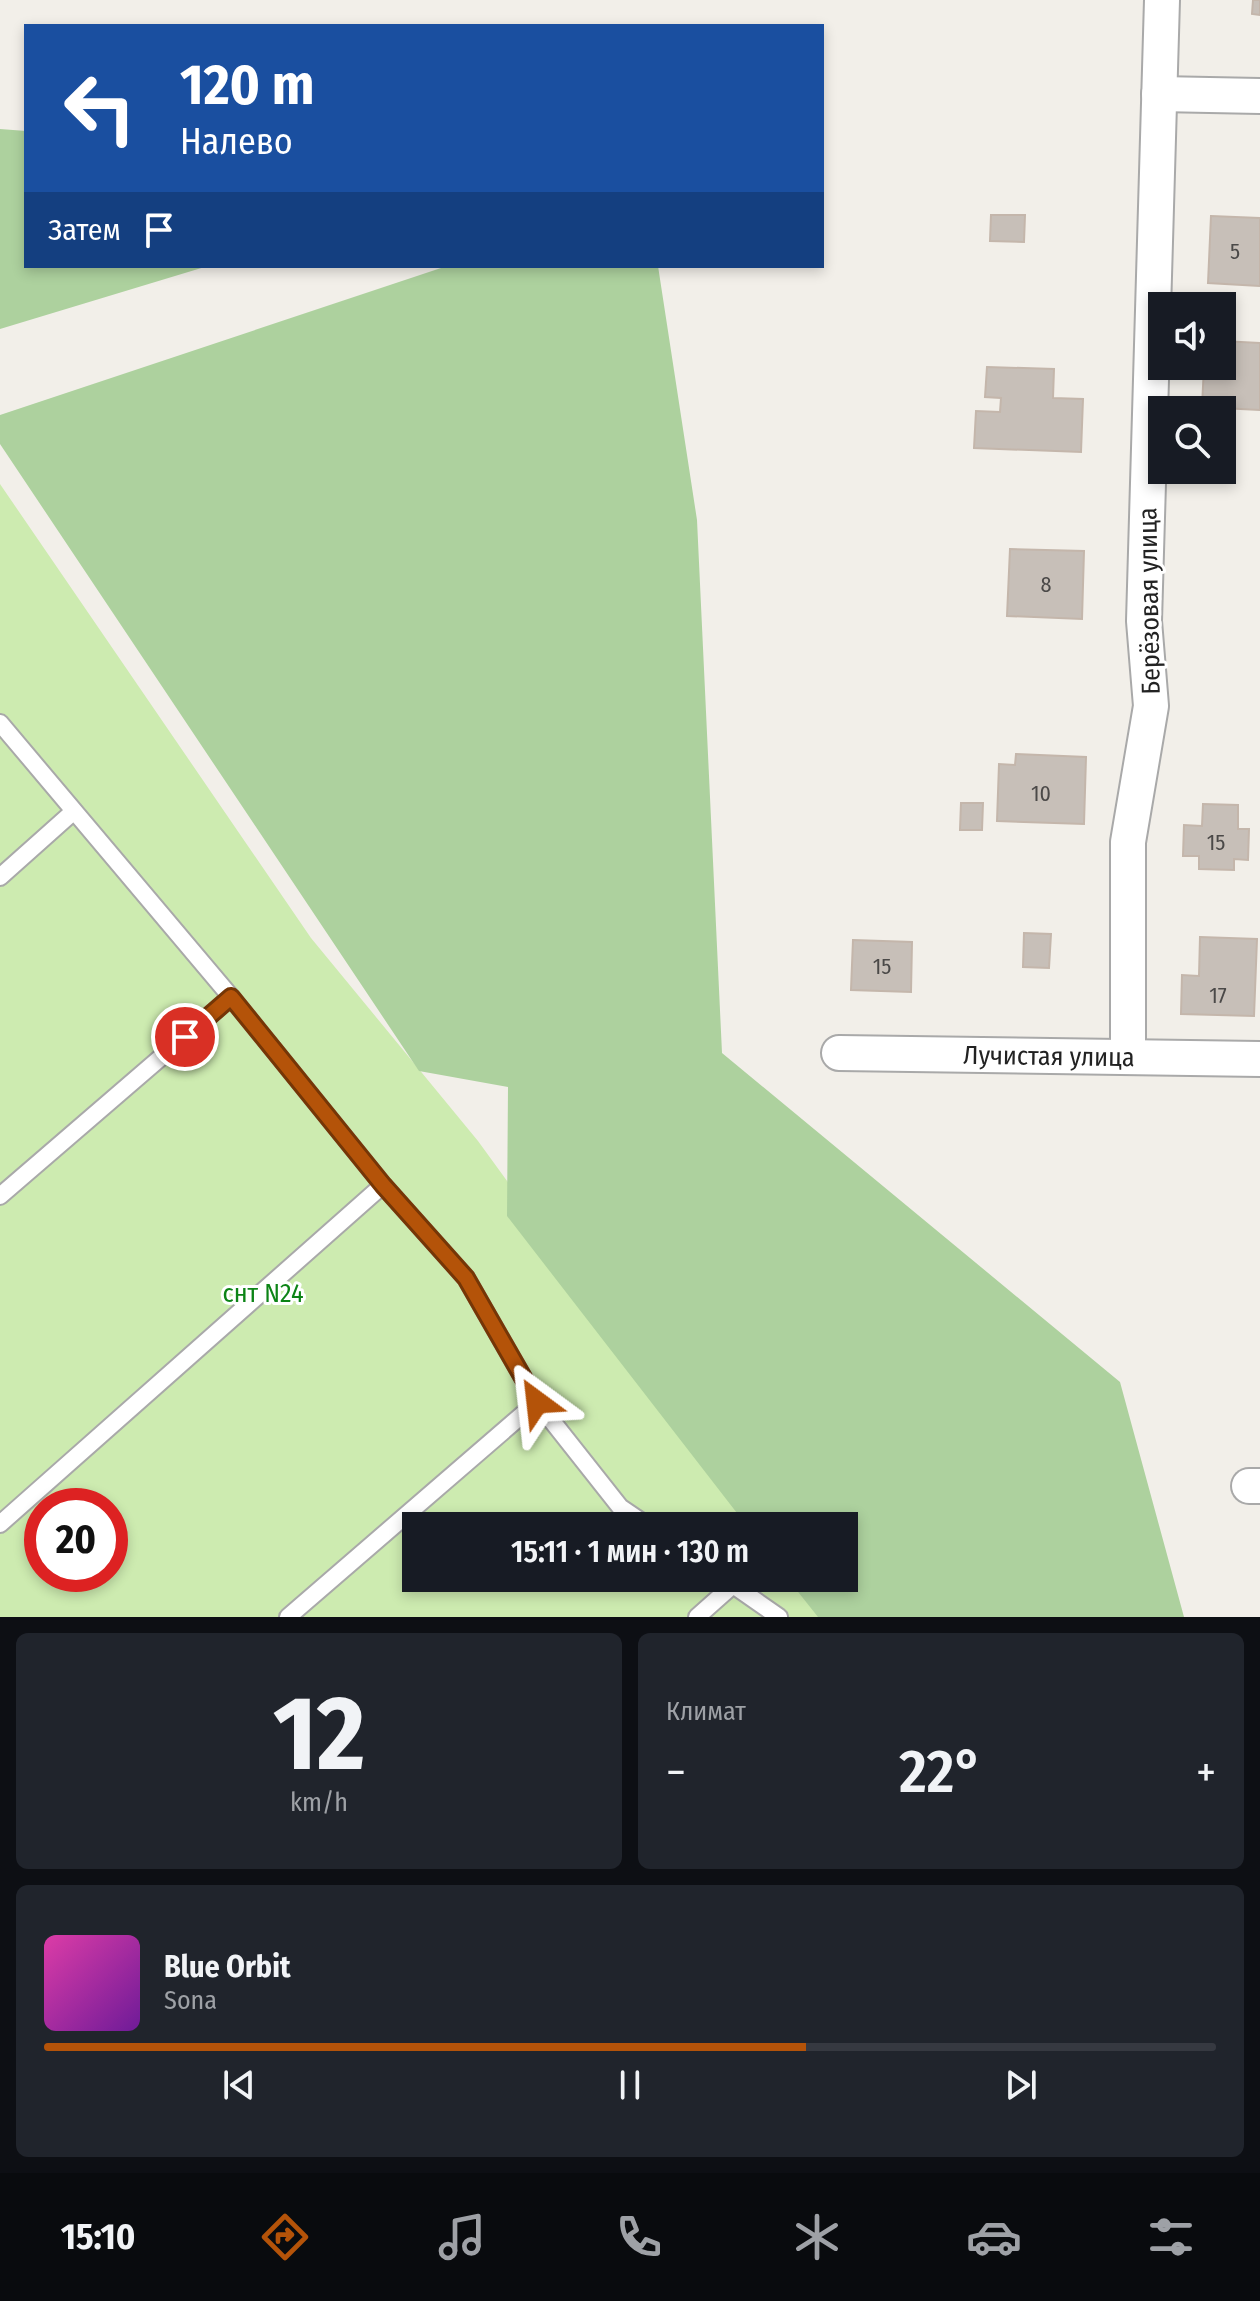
<!DOCTYPE html>
<html lang="ru">
<head>
<meta charset="utf-8">
<style>
  :root { --surface:#171b24; --page:#20242c; --text:#f1f3f6; --muted:#9ea1a6; --line:#363941; --accent:#b45309 }
  body { margin:0; font-family:"Fira Sans Condensed",sans-serif; background:var(--page); color:var(--text); height:100vh; display:flex; flex-direction:column; font-size:30px; white-space:nowrap }
  * { box-sizing:border-box; margin:0 }
  p { font-size:26px; color:var(--muted) }
  .icon { flex:none; width:44px; height:44px; fill:none; stroke:currentColor; stroke-width:2; stroke-linecap:round; stroke-linejoin:round }
  .map { position:relative; height:1617px; overflow:hidden }
  .drawer { display:flex; flex-direction:column; gap:16px; padding:16px; background:#0d0f14; flex:1 }
  .drawer>* { flex:none }
  .guide { position:absolute; left:24px; top:24px; width:800px; height:244px; border-radius:0px; box-shadow:0 4px 12px #0003; background:#1a4fa0; color:#fff; overflow:hidden }
  .buttons { position:absolute; left:1148px; top:292px; display:grid; gap:16px }
  .buttons a { display:grid; place-items:center; width:88px; height:88px; border-radius:0px; background:var(--surface); box-shadow:0 4px 12px #0003; font-size:40px }
  .speed { position:absolute; left:24px; top:1488px; display:flex; gap:16px; font-size:40px; font-weight:700; text-align:center }
  .speed>* { display:grid; place-content:center; width:104px; height:104px; border-radius:50%; background:var(--surface); box-shadow:0 4px 12px #0003; line-height:1 }
  .speed .limit { border:12px solid #d22; background:#fff; color:#111 }
  .pin { position:absolute; display:grid; place-items:center; width:68px; height:68px; color:#fff; margin:-34px; border:4px solid #fff; border-radius:50%; box-shadow:0 2px 8px #0007 }
  .me { position:absolute; width:88px; margin:-44px; rotate:330deg; stroke-linejoin:round; filter:drop-shadow(0 0 6px #0008) }
  .turn { display:flex; align-items:center; gap:28px; height:168px; padding:0 24px; font-size:36px }
  .turn .icon { width:104px; height:104px; stroke-width:2.5 }
  .turn b { display:block; font-size:56px; line-height:68px }
  .then { display:flex; align-items:center; height:76px; padding:0 24px; background:#0003; gap:16px; font-size:30px }
  .big { font-size:60px; font-weight:600; line-height:1.1 }
  .drawer .tile { flex:1; display:flex; flex-direction:column; justify-content:center; gap:12px; min-width:0; padding:0 28px; border-radius:12px; background:var(--page) }
  .drawer .dial { align-items:center; gap:0 }
  .dial b { font-size:104px; line-height:1 }
  .song { display:flex; align-items:center; gap:24px }
  .cover { width:96px; height:96px; border-radius:12px; background:linear-gradient(135deg,hsl(320 70% 55%),hsl(280 70% 35%)) }
  .played { height:8px; border-radius:4px; background:linear-gradient(90deg,var(--accent) 65%,var(--line) 65%) }
  .keys { display:flex; justify-content:space-around; direction:ltr }
  .heat { display:flex; justify-content:space-between; align-items:center; font-size:44px; direction:ltr }
  .drawer .tiles { flex:1; display:grid; gap:16px; grid-template-columns:1fr 1fr }
  .tile:last-child { grid-column:span 2 }
  .trip { position:absolute; left:402px; top:1512px; width:456px; height:80px; border-radius:0px; background:var(--surface); box-shadow:0 4px 12px #0003; font-weight:600; line-height:80px; text-align:center }
  .menu { display:flex; height:128px; justify-content:space-around; align-items:center; background:#090b0e; color:var(--muted) }
  .menu .icon { width:56px; height:56px }
  .menu .selected { color:var(--accent) }
  .menu b { font-size:36px; color:var(--text) }
  .map>svg:first-child { display:block }
  .grass { fill:#cdebb0; fill-rule:evenodd }
  .forest { fill:#add19e }
  .building { fill:#c7bfb8; stroke:#c4b6ab; stroke-width:2 }
  .lines { fill:none; stroke-linecap:round; stroke-linejoin:round }
  .lane-casing { stroke:#a9a9a9; stroke-width:20 }
  .street-casing { stroke:#a9a9a9; stroke-width:38 }
  .lane { stroke:#fff; stroke-width:16 }
  .street { stroke:#fff; stroke-width:34 }
  .route-casing { stroke:#753606; stroke-width:20 }
  .route { stroke:#b45309; stroke-width:14 }
  .labels { text-anchor:middle; stroke-width:6; stroke-linejoin:round; paint-order:stroke }
  .number-label { font-size:22px; fill:#4b4948 }
  .street-label { font-size:26px; fill:#222; stroke:#fff }
  .park-label { font-size:26px; fill:#0c8416; stroke:#fff }
</style>
</head>
<body>
<div class="map">
<svg width="1260" height="1617" viewBox="0 0 1260 1617">
  <rect width="100%" height="100%" fill="#f2efe9"/>
  <path class="grass" d="M0,484l311,454 167,203 280,385h-342v52h380l28,39h-824zM42,1506h68v68h-68z"/>
  <path class="forest" d="M0,129l26,2v135h182l-208,63z
    M447,266h211l39,254 25,533 398,329 64,235h-366l-31,-39h57v-52h-97l-240,-310 1,-129 -89,-16 -419,-627v-29z"/>
  <path class="building" d="M1253,0h7v15l-8,-1z
    M991,215h34l-1,27 -34,-1z
    M1211,216l49,2v68l-52,-3z
    M1222,341l38,2v67l-58,-3 2,-41h18z
    M987,367l67,2 -1,29 30,1 -2,53 -107,-4 2,-37 24,1 1,-14 -16,-1z
    M1010,549l74,2 -2,68 -75,-3z
    M1016,754l70,3 -2,67 -87,-3 2,-57 16,1z
    M961,803h22l-1,27h-22z
    M1203,804l35,1v24h11l-1,31 -14,-1v11l-35,-1v-13h-16l1,-31 18,1z
    M1024,933l27,1 -2,34 -26,-1z
    M1200,937l57,2 -3,77 -73,-2 1,-39 17,1z
    M853,940l59,2 -1,50 -60,-2z"/>
  <g class="lines">
    <g class="lane-casing">
      <path id="lane" d="M0,723l231,274 152,188 83,93 71,124 83,105 28,19
        M0,877l74,-66
        M0,1196l231,-199
        M0,1524l383,-339
        M723,1578l56,39
        M288,1617l249,-215
        M697,1617l36,-32"/>
    </g>
    <g class="street-casing">
      <g id="street">
        <path d="M1159,94l101,2"/>
        <path id="s1" d="M839,1053l421,6"/>
        <path d="M1128,1057v-215l23,-136 -7,-85 18,-621"/>
        <path d="M1249,1486h11"/>
      </g>
    </g>
    <use href="#lane" class="lane"/>
    <use href="#street" class="street"/>
  </g>
  <g class="lines">
    <g class="route-casing">
      <path id="route" d="M185,1037l46,-40 152,188 83,93 71,124"/>
    </g>
    <use href="#route" class="route"/>
  </g>
  <g class="labels">
    <g class="number-label">
      <text x="1235" y="259">5</text>
      <text x="1046" y="592">8</text>
      <text x="1041" y="801">10</text>
      <text x="1216" y="850">15</text>
      <text x="882" y="974">15</text>
      <text x="1218" y="1003">17</text>
    </g>
    <g class="street-label">
      <text transform="translate(1149 601) rotate(-91)" y="9">Берёзовая улица</text>
      <text dy="9" stroke="none"><textPath href="#s1" startOffset="210">Лучистая улица</textPath></text>
    </g>
    <g class="park-label">
      <text x="263" y="1302">снт N24</text>
    </g>
  </g>
</svg>
<div class="buttons">
<a><svg class="icon" aria-label="sound" viewBox="0 0 24 24"><path d="M4 9h4l5-4v14l-5-4H4zM17 9q2 3 0 6"/></svg></a>
<a><svg class="icon" aria-label="search" viewBox="0 0 24 24"><circle cx="10" cy="10" r="6"/><path d="M15 15l6 6"/></svg></a>
</div>
<div class="speed"><div class="limit">20</div></div>
<div class="pin" style="left:185px;top:1037px;background:#d93025"><svg class="icon" aria-label="arrive" viewBox="0 0 24 24"><path d="M6 21V4h12l-3 4 3 4H6"/></svg></div>
<svg class="me" style="left:537px;top:1402px" viewBox="-20 -20 40 40"><path d="M0-17L14 15 0 8-14 15z" fill="#b45309" stroke="#fff" stroke-width="4"/></svg>
<div class="trip">15:11 · 1 мин · 130 m</div>
<div class="guide">
<div class="turn"><svg class="icon" aria-label="left" viewBox="0 0 24 24"><path d="M17 20v-9H6M10 6l-5 5 5 5"/></svg><div><b>120 m</b>Налево</div></div>
<div class="then">Затем<svg class="icon" aria-label="arrive" viewBox="0 0 24 24"><path d="M6 21V4h12l-3 4 3 4H6"/></svg></div>
</div>
</div>
<section class="drawer">
<div class="tiles">
<div class="tile dial"><b>12</b><p>km/h</p></div>
<div class="tile"><p>Климат</p>
<div class="heat"><a>−</a><b class="big">22°</b><a>+</a></div>
</div>
<div class="tile">
<div class="song"><i class="cover"></i><div><b>Blue Orbit</b><p>Sona</p></div></div>
<div class="played"></div>
<div class="keys"><svg class="icon" aria-label="previous" viewBox="0 0 24 24"><path d="M18 5L8 12l10 7zM5 5v14"/></svg><svg class="icon" aria-label="pause" viewBox="0 0 24 24"><path d="M8 5v14M16 5v14"/></svg><svg class="icon" aria-label="next" viewBox="0 0 24 24"><path d="M6 5l10 7-10 7zM19 5v14"/></svg></div>
</div>
</div>
</section>
<nav class="menu">
<b>15:10</b>
<svg class="icon selected" aria-label="directions" viewBox="0 0 24 24"><path d="M12 3l9 9-9 9-9-9zM9 14v-3h6M13 9l2 2-2 2"/></svg>
<svg class="icon" aria-label="music" viewBox="0 0 24 24"><path d="M9 18V5l10-2v13"/><circle cx="6" cy="18" r="3"/><circle cx="16" cy="16" r="3"/></svg>
<svg class="icon" aria-label="phone" viewBox="0 0 24 24"><path d="M5 4h4l2 5-3 2q2 4 5 5l2-3 5 2v4C11 20 4 13 5 4z"/></svg>
<svg class="icon" aria-label="climate" viewBox="0 0 24 24"><path d="M12 3v18M4 7l16 10M4 17L20 7"/></svg>
<svg class="icon" aria-label="car" viewBox="0 0 24 24"><path d="M5 17H2v-5l4-1 3-4h7l3 4 3 1v5h-3M9 17h6M6 11h13"/><circle cx="7" cy="17" r="2"/><circle cx="17" cy="17" r="2"/></svg>
<svg class="icon" aria-label="filters" viewBox="0 0 24 24"><path d="M4 7h16M4 17h16"/><circle cx="9" cy="7" r="2"/><circle cx="15" cy="17" r="2"/></svg>
</nav>
</body>
</html>
